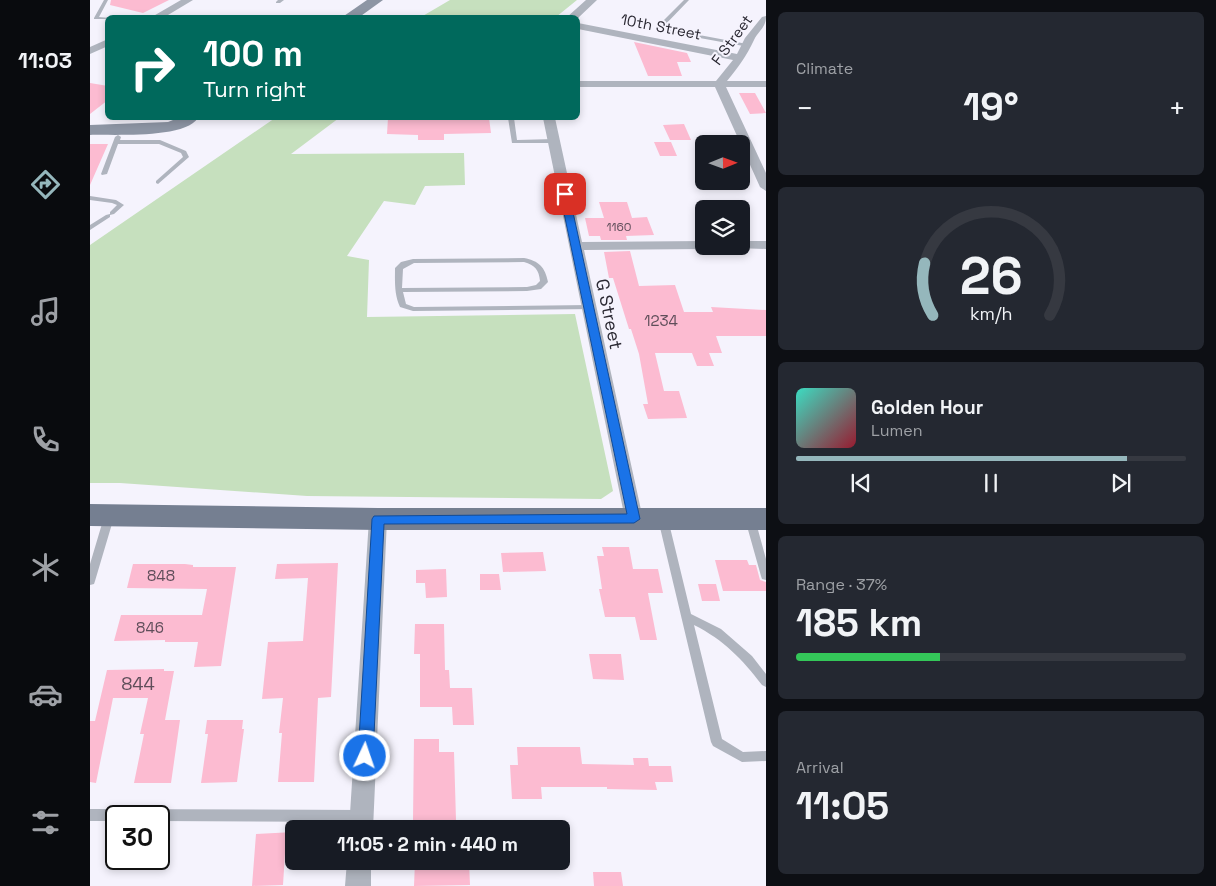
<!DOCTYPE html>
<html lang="en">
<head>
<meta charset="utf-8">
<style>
  :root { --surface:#171b24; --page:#242831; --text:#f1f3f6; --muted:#9ea1a6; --line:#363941; --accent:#95b7bc }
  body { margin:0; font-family:"Space Grotesk",sans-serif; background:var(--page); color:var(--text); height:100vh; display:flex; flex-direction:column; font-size:19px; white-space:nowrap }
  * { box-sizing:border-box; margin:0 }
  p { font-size:16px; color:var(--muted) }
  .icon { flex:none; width:28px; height:28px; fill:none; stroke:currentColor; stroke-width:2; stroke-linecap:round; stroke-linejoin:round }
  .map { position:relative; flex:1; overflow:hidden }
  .drawer { display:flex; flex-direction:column; gap:12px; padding:12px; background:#0d0f14; width:450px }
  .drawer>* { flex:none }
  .guide { position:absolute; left:15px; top:15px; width:475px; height:105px; border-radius:8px; box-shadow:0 2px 8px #0003; background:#00695c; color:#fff; overflow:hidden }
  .needle { width:32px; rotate:89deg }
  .controls { position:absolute; left:605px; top:135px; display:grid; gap:10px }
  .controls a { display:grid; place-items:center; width:55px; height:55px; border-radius:8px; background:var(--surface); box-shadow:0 2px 8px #0003; font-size:25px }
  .speed { position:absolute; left:15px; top:805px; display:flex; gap:10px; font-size:25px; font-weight:700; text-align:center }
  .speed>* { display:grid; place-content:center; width:65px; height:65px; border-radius:50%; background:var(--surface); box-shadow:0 2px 8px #0003; line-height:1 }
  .speed .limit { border:2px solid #111; border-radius:8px; background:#fff; color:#111 }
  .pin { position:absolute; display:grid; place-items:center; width:42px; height:42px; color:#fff; margin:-21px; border-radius:10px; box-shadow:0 2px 8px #0006 }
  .me { position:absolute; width:55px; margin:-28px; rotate:3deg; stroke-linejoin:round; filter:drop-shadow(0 0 4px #0008) }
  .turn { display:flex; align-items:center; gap:18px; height:105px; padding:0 15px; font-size:22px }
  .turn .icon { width:65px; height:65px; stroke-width:2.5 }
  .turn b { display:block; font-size:35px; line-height:42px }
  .big { font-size:38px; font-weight:800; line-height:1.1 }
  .drawer .tile { flex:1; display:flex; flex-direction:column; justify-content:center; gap:8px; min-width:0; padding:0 18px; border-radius:8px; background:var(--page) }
  .drawer .dial { align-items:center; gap:0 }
  .dial svg { height:130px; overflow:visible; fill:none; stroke:var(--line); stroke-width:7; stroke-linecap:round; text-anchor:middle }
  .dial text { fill:var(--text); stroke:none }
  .song { display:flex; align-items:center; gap:15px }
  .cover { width:60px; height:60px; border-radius:8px; background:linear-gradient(135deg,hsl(170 70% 55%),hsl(350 70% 35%)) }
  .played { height:5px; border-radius:2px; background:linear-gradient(90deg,var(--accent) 85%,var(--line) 85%) }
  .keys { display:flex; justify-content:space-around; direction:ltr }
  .heat { display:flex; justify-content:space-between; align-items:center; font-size:28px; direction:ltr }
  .charge { height:8px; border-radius:4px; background:linear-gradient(90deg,#34c759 37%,var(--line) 0) }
  .trip { position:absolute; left:195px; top:820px; width:285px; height:50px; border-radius:8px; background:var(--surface); box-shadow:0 2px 8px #0003; font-weight:800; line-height:50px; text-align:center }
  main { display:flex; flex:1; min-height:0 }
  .menu { display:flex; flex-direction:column; width:90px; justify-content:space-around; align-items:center; background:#090b0e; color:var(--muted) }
  .menu .icon { width:35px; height:35px }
  .menu .on { color:var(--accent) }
  .menu b { font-size:22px; color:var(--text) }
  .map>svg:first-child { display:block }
  .green { fill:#c6e0be }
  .building { fill:#fcbbd1 }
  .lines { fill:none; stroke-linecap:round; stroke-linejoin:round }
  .lane { fill:#afb4be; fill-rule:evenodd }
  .street { fill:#afb4be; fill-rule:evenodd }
  .secondary { fill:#8d95a4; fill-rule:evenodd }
  .primary { fill:#757f91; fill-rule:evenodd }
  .route { fill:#1a73e8; stroke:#114b97 }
  .labels { text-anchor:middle; stroke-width:4; stroke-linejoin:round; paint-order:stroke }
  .far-number-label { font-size:12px; fill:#5f4e5a }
  .far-street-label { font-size:15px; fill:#2b2933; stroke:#f5f3fd }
  .number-label { font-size:15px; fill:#5f4e5a }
  .street-label { font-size:18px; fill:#2b2933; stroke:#f5f3fd }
  .near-number-label { font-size:18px; fill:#5f4e5a }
</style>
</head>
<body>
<main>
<nav class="menu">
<b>11:03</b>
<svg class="icon on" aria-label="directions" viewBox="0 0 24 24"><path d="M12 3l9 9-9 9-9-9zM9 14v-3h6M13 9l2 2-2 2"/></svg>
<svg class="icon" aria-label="music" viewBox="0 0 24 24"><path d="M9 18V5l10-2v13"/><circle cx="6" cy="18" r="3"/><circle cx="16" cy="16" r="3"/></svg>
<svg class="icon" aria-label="phone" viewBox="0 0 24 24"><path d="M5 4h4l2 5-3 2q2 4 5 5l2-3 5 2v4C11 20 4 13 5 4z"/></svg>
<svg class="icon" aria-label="climate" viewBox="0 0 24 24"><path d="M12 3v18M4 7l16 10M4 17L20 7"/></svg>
<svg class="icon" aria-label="car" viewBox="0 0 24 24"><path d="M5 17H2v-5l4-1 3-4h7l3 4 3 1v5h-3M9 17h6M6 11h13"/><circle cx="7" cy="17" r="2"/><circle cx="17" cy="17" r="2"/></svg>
<svg class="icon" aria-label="filters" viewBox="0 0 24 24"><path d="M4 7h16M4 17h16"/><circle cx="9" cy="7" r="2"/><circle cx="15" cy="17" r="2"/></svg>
</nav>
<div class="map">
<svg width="676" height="886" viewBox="0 0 676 886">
  <rect width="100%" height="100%" fill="#f5f3fd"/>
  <path class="green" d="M360,0h127l-21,17h-135z
    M185,118h64l-48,36 173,-1 1,32 -40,1 -10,19 -31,-4 -37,55 22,4 -2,57 208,-3 38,177 -12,8 -294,-3 -187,-13h-30v-238z"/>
  <path class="building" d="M21,0h58l-26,13 -33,-8z
    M544,42l53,11 4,9h-14l5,14h-34z
    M0,83l18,3v14l-18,14z
    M649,93h16l11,20 -16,1z
    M298,118h101l2,15 -47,1v6h-26v-5l-31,-1z
    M594,124l7,16h-21l-7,-15z
    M564,142h17l6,14h-17z
    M0,144h18l-18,41z
    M509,202h28l5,16 15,-1 7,18 -28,1 1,4h-26l-1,-4h-11l-4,-18h19z
    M540,251l9,35 36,-1 9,27h29l-2,-5 55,3v26h-50l6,17h-13l5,13h-17l-5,-13h-37l9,38h15l8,27 -39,1 -5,-15h5l-9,-50 -8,-25h-2l-16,-51h-4l-5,-26z
    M512,547h27l4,22h25l5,24h-15l9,47h-17l-5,-23h-30l-6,-28h3l-5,-33h7z
    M453,552l3,19 -43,1 -2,-19z
    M625,560h32l2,5h7l4,15 6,2v9h-43z
    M248,563l-7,134 -13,1 -4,84h-36l4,-49h-3l4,-35 -21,1 6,-57 35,-1 5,-63 -33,1 2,-15z
    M43,564h52l8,1v2h43l-15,99 -27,1 4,-25h-33v-2l-51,1 7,-26h81l5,-26 -80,-1z
    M356,569l1,28 -21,1 -1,-15h-9v-13z
    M390,574h19l2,16h-21z
    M608,584h18l4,17h-18z
    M325,624h29l1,46h4l1,18h22l2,37h-21l-1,-18h-32v-53h-6z
    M499,654h32l3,26 -31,-1z
    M74,669v2h10l-9,49h15l-9,63h-37l10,-49h-4l8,-36h-35l-17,85 -6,-1v-61h5l12,-51z
    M117,720h36l-1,9h2l-7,53 -36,1 7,-49h-3z
    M324,739h25v13h15l2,68h-5v9h-36v-9h-2z
    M427,747h63l2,17 52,1 -1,-7h15l1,8h22l2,16h-18l2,8 -50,-1v-2h-66l1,12h-30l-2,-34h8z
    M204,832v20l-9,1 -2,32 -31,1 4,-52z
    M325,861h54l1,24 -56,1z
    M503,872h28l2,14h-29z"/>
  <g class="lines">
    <path class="lane" d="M14,0h4l-9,17 11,1h-2v1h-14v-1z
      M188,0h6l-4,3h-4v-1z
      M594,0h5l-27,28 85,16 3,2 -1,1 -93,-17v-2z
      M418,118h6l3,22 37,-1 3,2 -3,2h-42z
      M28,135l3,2 -1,3h40l26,11 3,6 -31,27 -2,-1v-2l27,-24 -2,-4 -22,-9h-41l-11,30 -5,1 -1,-1 14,-37z
      M0,196l26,4 8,5 -10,9 -4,1v2l-20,13v-5l16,-10 4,-1v-2l7,-7 -5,-2 -22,-3z
      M434,258c15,3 21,9 24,24l-7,7 -14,2 -124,1 3,12 8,3 175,-2h3l1,2 -1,2 -179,2 -13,-4c-6,-13 -5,-26 -5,-39l6,-6 12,-3zM434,262c11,3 15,8 16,19l-4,4 -9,2 -125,1 1,-19 11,-6z
      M19,514l3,1 2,2 -19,64 -1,3 -4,1v-21l14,-47 2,-2z
      M573,516l3,1 2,2 23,95 30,15 31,27 14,18v13l-4,-2c-20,-26 -38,-45 -68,-60l28,114 21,13 23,-1v10l-24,1 -29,-16 -2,-4 -53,-223 2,-2z
      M660,516l3,1 2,2 11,40v21l-4,-1 -1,-3 -16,-57 2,-2z
      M0,809l272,1 4,2 2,4 -2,4 -4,2 -203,-1v-5h-43v5h-26z"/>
    <path class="street" d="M91,0h12l-30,18h-13z
      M496,0h11l-19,18h-12z
      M676,16c0,12 -7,14 -12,24 -8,17 -15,26 -27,41h39v6h-40l40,86v18l-6,-4 -45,-100h-137v-6h138l17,-21 -155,-31v-6l159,31 8,-16 17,-21z
      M18,39v7l-18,8v-7z
      M453,118h12l27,124 122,-1v5h6l-6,3 -120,1 59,269 -2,5 -7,2 -7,-2 -2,-5z
      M651,241h25v8l-30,-1 -1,-2h6z
      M288,512l7,2 2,5 -14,310h-24l20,-310 2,-5z
      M257,861h24v25h-26z"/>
    <path class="secondary" d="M277,0h16l-25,18h-17z
      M88,118h20c-14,21 -83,16 -108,17v-10l78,-3z"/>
    <path class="primary" d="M0,504l288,4h388v22h-388l-288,-4z"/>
  </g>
  <path class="route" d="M475,191l4,3 71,325 -6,4 -250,1 -11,232 -3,5 -5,2 -5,-2 -2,-5 14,-237 2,-3 253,-2 -67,-320z"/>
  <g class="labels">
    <g class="far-number-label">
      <text x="529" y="231">1160</text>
    </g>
    <g class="far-street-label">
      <text transform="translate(571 27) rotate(11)" y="5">10th Street</text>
      <text transform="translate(642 40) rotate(-54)" y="5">F Street</text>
    </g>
    <g class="number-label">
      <text x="571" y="326">1234</text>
      <text x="71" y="581">848</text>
      <text x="60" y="633">846</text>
    </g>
    <g class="street-label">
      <text transform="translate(519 314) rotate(78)" y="6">G Street</text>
    </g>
    <g class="near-number-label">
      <text x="48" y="690">844</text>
    </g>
  </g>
</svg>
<div class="controls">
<a><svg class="needle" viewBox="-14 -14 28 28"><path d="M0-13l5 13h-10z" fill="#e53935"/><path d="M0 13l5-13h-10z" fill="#9ea1a6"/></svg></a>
<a><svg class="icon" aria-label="layers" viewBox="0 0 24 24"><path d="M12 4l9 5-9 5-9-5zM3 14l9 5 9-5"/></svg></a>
</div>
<div class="speed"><div class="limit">30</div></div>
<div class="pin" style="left:475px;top:194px;background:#d93025"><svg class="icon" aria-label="arrive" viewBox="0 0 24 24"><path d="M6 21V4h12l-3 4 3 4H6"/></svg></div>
<svg class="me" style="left:275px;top:756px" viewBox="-20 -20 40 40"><circle r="17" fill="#1a73e8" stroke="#fff" stroke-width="3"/><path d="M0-11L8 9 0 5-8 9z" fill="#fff"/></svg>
<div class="trip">11:05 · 2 min · 440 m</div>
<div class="guide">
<div class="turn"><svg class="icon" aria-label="right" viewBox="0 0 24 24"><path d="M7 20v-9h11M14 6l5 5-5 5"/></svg><div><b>100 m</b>Turn right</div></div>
</div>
</div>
<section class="drawer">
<div class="tile"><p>Climate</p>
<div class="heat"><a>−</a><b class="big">19°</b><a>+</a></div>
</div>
<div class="tile dial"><svg viewBox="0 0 100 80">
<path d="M14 69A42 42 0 1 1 86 69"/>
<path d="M14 69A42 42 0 0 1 9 37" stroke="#95b7bc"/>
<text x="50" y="56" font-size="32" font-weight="700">26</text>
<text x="50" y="72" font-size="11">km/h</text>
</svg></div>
<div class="tile">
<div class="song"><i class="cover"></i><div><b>Golden Hour</b><p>Lumen</p></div></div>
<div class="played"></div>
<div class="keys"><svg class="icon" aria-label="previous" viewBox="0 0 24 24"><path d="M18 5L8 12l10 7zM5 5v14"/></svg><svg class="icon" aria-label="pause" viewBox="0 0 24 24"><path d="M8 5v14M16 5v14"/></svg><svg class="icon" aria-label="next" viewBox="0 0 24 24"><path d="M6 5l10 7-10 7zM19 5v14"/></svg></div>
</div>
<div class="tile"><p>Range · 37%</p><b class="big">185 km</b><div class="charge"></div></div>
<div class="tile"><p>Arrival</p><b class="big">11:05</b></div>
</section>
</main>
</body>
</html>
